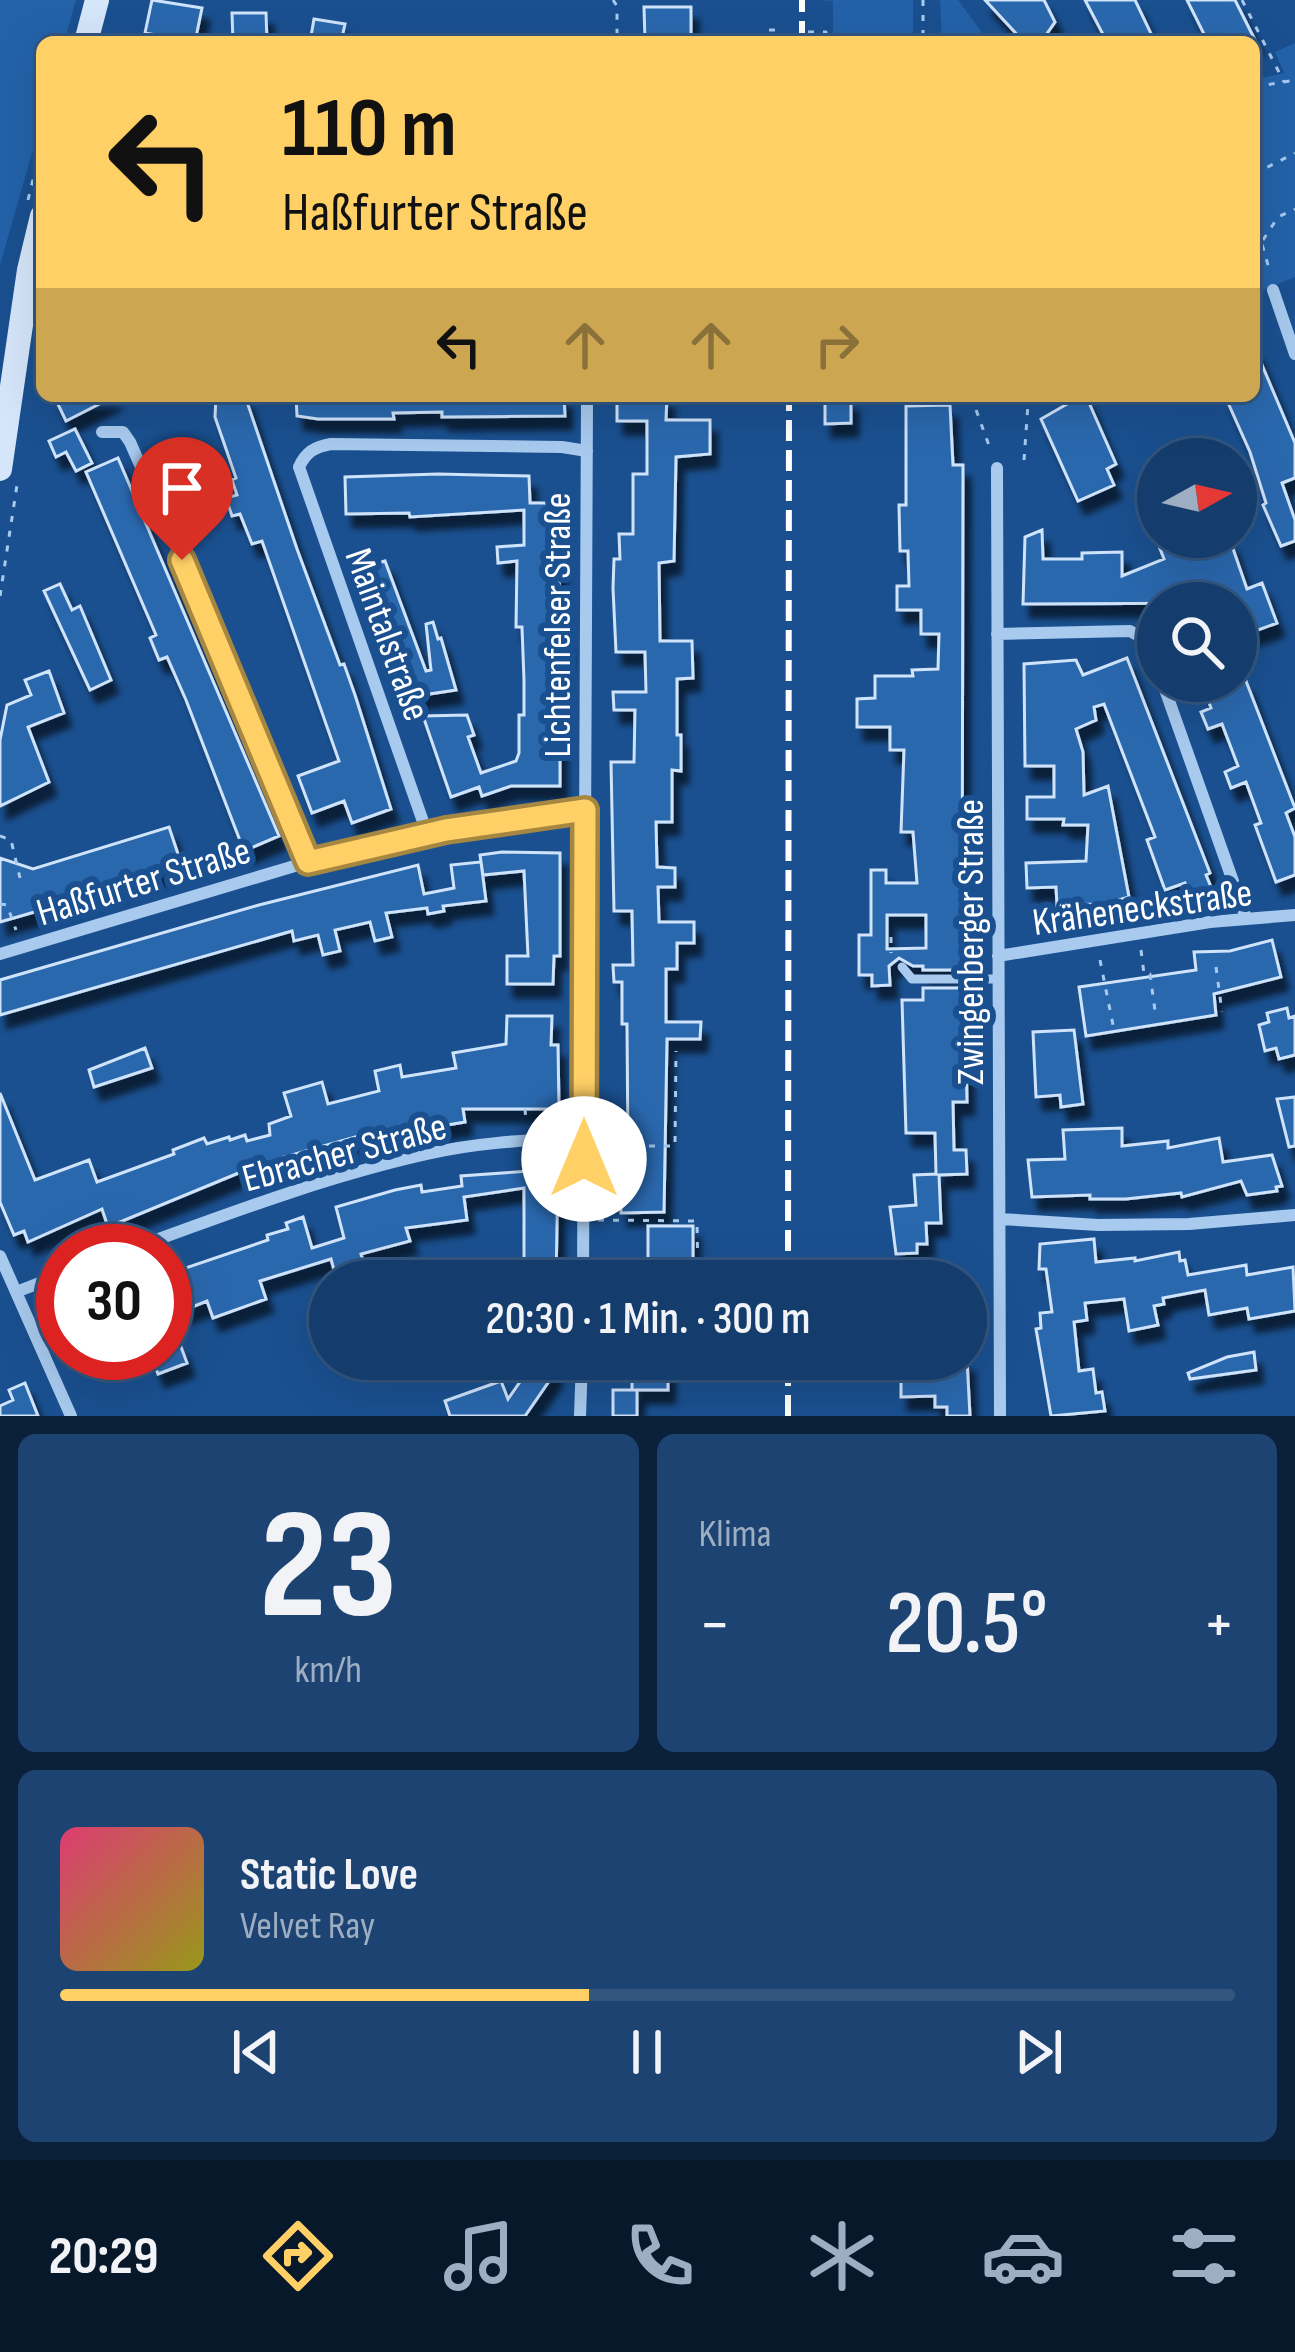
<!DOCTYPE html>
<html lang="de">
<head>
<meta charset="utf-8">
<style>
  :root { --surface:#143c6c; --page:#1d4372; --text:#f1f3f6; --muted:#9dadc2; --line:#33567f; --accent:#ffd066 }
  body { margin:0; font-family:"Sofia Sans Condensed",sans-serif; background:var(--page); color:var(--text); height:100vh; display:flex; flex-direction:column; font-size:45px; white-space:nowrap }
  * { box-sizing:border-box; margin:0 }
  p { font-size:39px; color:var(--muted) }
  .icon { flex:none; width:66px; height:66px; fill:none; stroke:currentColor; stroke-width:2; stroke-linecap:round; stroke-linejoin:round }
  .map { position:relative; height:1416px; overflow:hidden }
  .sheet { display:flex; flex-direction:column; gap:18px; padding:18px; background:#0b213b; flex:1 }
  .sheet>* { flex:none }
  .banner { position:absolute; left:36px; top:36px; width:1224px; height:366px; border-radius:18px; box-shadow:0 12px 48px #0002,0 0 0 3px var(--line); background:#ffd066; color:#111; overflow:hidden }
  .needle { width:78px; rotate:82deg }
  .buttons { position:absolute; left:1137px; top:438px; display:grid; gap:24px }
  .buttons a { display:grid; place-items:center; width:120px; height:120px; border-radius:50%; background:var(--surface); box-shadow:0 12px 48px #0002,0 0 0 3px var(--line); font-size:60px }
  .speed { position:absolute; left:36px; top:1224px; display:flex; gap:24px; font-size:60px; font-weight:700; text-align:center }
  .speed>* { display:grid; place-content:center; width:156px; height:156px; border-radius:50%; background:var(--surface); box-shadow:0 12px 48px #0002,0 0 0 3px var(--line); line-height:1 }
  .speed .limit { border:18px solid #d22; background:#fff; color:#111 }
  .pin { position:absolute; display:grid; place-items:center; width:102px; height:102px; color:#fff; margin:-123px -51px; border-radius:50% 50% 50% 0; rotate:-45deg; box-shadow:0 0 12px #0007 }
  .pin .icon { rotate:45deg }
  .me { position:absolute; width:132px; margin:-66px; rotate:0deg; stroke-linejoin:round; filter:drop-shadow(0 0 9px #0008) }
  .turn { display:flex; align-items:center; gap:42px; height:252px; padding:0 48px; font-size:54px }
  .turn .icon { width:156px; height:156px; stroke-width:2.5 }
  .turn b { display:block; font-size:84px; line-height:102px }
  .lanes { display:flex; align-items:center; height:114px; padding:0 48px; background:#0003; justify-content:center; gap:60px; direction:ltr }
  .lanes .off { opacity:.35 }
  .big { font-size:90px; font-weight:600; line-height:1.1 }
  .sheet .tile { flex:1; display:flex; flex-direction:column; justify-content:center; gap:18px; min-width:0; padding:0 42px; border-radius:18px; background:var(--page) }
  .sheet .dial { align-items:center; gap:0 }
  .dial b { font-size:156px; line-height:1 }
  .song { display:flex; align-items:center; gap:36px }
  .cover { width:144px; height:144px; border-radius:18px; background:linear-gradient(135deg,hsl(340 70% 55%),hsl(60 70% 35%)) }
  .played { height:12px; border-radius:6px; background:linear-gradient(90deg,var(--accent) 45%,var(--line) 45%) }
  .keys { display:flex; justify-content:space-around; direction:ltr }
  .heat { display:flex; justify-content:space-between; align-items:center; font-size:66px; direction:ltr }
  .sheet .tiles { flex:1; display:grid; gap:18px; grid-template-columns:1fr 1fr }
  .tile:last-child { grid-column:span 2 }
  .trip { position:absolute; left:309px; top:1260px; width:678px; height:120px; border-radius:60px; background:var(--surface); box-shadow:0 12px 48px #0002,0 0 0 3px var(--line); font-weight:600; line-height:120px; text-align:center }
  .dock { display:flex; height:192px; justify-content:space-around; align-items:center; background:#08182b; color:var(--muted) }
  .dock .icon { width:84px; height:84px }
  .dock .current { color:var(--accent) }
  .dock b { font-size:54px; color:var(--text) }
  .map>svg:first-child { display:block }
  .green { fill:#2362a9 }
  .building { fill:#2967ae; stroke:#cfe3fa; stroke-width:3; fill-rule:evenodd; filter:url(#shadow) }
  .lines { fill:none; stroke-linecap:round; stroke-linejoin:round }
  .path { stroke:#a8caef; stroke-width:3; stroke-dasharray:6 9; stroke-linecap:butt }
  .lane { stroke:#a8caef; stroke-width:9 }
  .street { stroke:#a8caef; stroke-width:12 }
  .secondary { stroke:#d6e6fa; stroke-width:24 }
  .rail { stroke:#fff; stroke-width:6; stroke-dasharray:21 9; stroke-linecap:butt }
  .route-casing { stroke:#a68742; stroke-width:30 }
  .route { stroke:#ffd066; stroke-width:21 }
  .labels { text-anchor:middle; stroke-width:12; stroke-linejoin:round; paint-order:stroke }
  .street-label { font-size:39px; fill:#fff; stroke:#1a5090 }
</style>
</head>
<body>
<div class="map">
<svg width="1295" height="1416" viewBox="0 0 1295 1416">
  <defs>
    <filter id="shadow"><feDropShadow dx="7" dy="13" stdDeviation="3" flood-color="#0009"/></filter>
  </defs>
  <rect width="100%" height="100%" fill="#1a5090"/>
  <path class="green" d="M0,0h76l-12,42h-22v76l-42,147z
    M821,0h92v42h-80v-41z
    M940,0h18l31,42h-47z
    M1295,43v234l-32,13 -9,-23v-187l30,-7 -9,-21z"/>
  <path class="building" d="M152,0l50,8 -7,34 -50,-9z
    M985,0h59l11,22 -14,20h-17z
    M1085,0h50l20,42h-48z
    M1187,0h48l21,42h-48z
    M644,7h47v33l-46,1z
    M232,13h34l1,29h-34z
    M314,19l31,5 -4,18h-31z
    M1254,346l41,97v35l-13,5 13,37v21l-14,5 -18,-41 3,-2 -16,-51 -25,-56h29z
    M54,396h61l-49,25z
    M216,396h29l52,153 43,116 4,-1 11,31 36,114 -39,14 -8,-22 -32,12 -14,-37 41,-15 -77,-220 -10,3 -12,-30 -8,2 -6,-18 11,-3 -5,-15 4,-2 -21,-61z
    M296,396h268l1,20 -123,1v-5l-49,1 1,6h-76l-21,-3z
    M617,396h50l-1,24h44v34l-34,3 -2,104 -15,2 1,78h32l1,37 -16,1v56h4v36l-9,-1v52h-16l1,45 18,1v19h-17l1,35h35v21h-17v26h-11v53h35l-1,17h-33l-3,173 -43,1v-57h7l-1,-132h-5v-42h-8l-1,-17h20l-1,-54h-18l-3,-149h23l1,-52h-21l-1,-18h33l-1,-40h-29l-3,-64 1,-29h6l-1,-25h14v-60h14v-53h-30z
    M1081,396h5l30,68 -9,5 7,16 -36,16 -37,-82z
    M825,398h26v25l-26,1z
    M950,405l3,60h10l-1,505h-39v-4h-10l-14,-8 -10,8 1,19 -18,1v-11h-13v-40h12v-65h15v13h31l-4,-51h-12l3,-82h-14v-23h-33v-28l18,-1v-22h38l-1,-6 26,-1 1,-35h-18v-24h-24v-24h12l-1,-35h-8l-1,-46h7v-99zM887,915h39v33l-39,1z
    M75,429l17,34 -16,8 -10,-19 -10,5 -7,-16z
    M118,458l161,378 -35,15 -58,-151 -19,-43 -8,3 -9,-22 6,-3 -70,-163z
    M438,474l91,2 1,27h32l-3,88h-6l1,49h11v16h-7v45h-6l1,33h7v52h-49l-29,10 -3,-9 -28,10 -28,-81 44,-1 7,20 -6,2 13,36 35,-12 3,-8v-38h5v-35l-2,-53h-6l1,-66 -19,2 -1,-16 27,-2v-35l-114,7 -1,-4 -63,1 -1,-37z
    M1042,530l1,29h39v-6l40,-1v24l42,-17 -7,-18 9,-4h25l6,15 33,-12 17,49 15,-6 15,40 -41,15v-35l-213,1 2,-67z
    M385,561l41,110 5,-1 -5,-46 7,-2 5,17 3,-1 15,52 -40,6 -52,-128z
    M60,584l12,26 8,-4 31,74 -21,10 -46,-99z
    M1127,658l83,215 -4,2 5,12 -22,8 -4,-12 -20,7 -18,-50 8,-3 -51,-133 -10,3 2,13 -20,9 7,23 1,43 24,-9 21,111 -24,7 -48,1 -1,-18 -29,1 -1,-25 60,-2 2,-36h-25l1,-6h-37v-22h27v-31h-29l-1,-102 52,-4 7,15z
    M49,671l15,42 -36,14 21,55 -49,24v-66l7,-35 24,-10 -6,-15z
    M1201,681h45l49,127 -9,5 9,24v38l-19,7 -21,-57 6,-2 -15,-41 -15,6 -6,-16 13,-6 -16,-42 -14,5 -7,-17 10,-4z
    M169,827l12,36 -91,33 -90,26v-64l33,11z
    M502,852l58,1v103h-6l-1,28h-46v-28h21l-4,-85 -41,4 -2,-13 5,39 -43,5 1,5 -16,3 -1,-6 -41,5 6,24 -17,4 -5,-19 -35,8 5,21 -17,4 -5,-20 -24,6 -2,-10 -292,84v-35l259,-75 159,-40 6,29 30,-6 -3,-23 30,-3 -1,-7z
    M1272,940l9,37 -67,17 2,21 -130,21 -7,-49 117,-17 -2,-18 36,-1z
    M923,988h42l2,114h-14l1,48h12l1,24 -28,1 2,48h-15l1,21h-10v9l-21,1 -6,-47 26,-2 -2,-30 22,-1 -1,-41h-29l-4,-133h21z
    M1287,1008l2,10 6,-2v39l-16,4 -3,-11 -11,3 -6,-26 10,-3 -2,-9z
    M507,1016h45l-1,29h7l1,64h-96l2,13 -35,6 -1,-3 -62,14 -1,-5 -85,24 1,5 -39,13 -2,-4 -133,55 -6,-18 -74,33 -4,-11 -10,4 -14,-33v-109l35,87 54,-20 8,22 77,-28 -1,-4 31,-12 3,6 22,-7 1,3 15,-5 2,6 23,-6 -1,-11 22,-8 -7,-23 38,-11 6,22 51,-13 -4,-20 25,-6 2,12 54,-9 -3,-15 53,-9z
    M1074,1030l9,74 -22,3 -1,-12 -24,2 -3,-65z
    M145,1048l7,20 -58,19 -5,-17z
    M1295,1097v49l-6,1 -12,-48z
    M1122,1128v18l46,-5v7l51,-10 4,24 49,-7 10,31 -6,1 1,4 -30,4 -6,-14 -59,16 -1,-4 -55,6h-36v-4l-58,2 -4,-37 37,-1 -2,-29z
    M558,1169l-2,112h-32v-93l-60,9 3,23 -61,8 4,13 -49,13 6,19 -30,8 -6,-22 -71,22 6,18 -53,19 -6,-17 -25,10 -14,-37 100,-34 -1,-5 21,-6 -2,-6 17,-6 9,31 32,-10 -8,-31 59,-17 26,-5 1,7 40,-6 -1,-10z
    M648,1226h45v55h-45z
    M1094,1239l2,23 39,-4v3l44,-9 1,9 5,-1 3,15 58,-10 1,10 46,-8 2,44 -46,8 -2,-11 -38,7 -4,-25 -42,8 1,6 -10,2 4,19 -29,6 -5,-32 -39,4 2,17 -13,2 5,49 14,-2 3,24 6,-1 3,19 -54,5 -15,-87 5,-1 -1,-15 12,-1 -6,-43h-7l1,-25z
    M180,1344l7,19 -29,11 -7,-19 14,-2z
    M1254,1352l2,18 -66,9 -2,-6 39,-16z
    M531,1359h23v15l-29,42h-75l-5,-15 56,-20 7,18 23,-33z
    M632,1359h36v31h-36z
    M901,1359h66l3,57h-23v-9h-12v-11l-34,1z
    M25,1383l13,33h-38v-10l13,-6 -4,-10z
    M613,1390h24v26h-24z"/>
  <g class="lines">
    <path class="path" d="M613,0l4,6v36
      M923,0v42
      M1242,0l42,82
      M808,32h18v10
      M766,42v-12h18
      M1254,87l41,-7
      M1254,174l41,-21
      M28,200l14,-57
      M1254,216l16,56
      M1263,240l15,-23 17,-8
      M971,396l20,55
      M1019,396l9,8 16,-8
      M1024,460l4,-56
      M0,596l17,-111
      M0,836l11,4 9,38
      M0,904l7,1 9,25
      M891,937v16
      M1141,950l3,24h6l6,44
      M1100,960l13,65
      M1216,967l6,45
      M525,1109l1,12
      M604,1146h71l1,-95
      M598,1220l99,1 1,60"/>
    <path class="lane" d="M902,967l10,12h87"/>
    <path class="street" d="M1273,290l22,64
      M102,432h21l7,10 87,197 91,223
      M997,468l3,948
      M997,634l133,-3 11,6 17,34
      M1162,681l84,237
      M427,833l-128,-366c7,-15 15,-20 32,-23l231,3 25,4
      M0,954l308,-92 138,-32 139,-20
      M998,956l212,-34 85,-7
      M1000,1219l98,6 91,-1 106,-9
      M126,1251c99,-36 198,-74 301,-97 51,-12 105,-14 157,-17
      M0,1256l71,160
      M583,1281l4,-880
      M16,1292l47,-18
      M580,1416l2,-57"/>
    <path class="secondary" d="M86,42l11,-42
      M0,469l29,-199 13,-54"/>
    <path class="rail" d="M802,42v-42
      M788,1281l1,-885
      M788,1416v-57"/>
  </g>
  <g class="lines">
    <g class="route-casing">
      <path id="route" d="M182,560l126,302 138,-32 139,-20 -1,349"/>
    </g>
    <use href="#route" class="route"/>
  </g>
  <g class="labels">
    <g class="street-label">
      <text transform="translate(556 625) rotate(-90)" y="14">Lichtenfelser Straße</text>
      <text transform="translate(389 634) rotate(70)" y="14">Maintalstraße</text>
      <text transform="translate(143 880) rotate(-17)" y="14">Haßfurter Straße</text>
      <text transform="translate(1142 906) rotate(-8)" y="14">Kräheneckstraße</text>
      <text transform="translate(969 942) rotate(-90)" y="14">Zwingenberger Straße</text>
      <text transform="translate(344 1151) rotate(-15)" y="14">Ebracher Straße</text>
    </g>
  </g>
</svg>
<div class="buttons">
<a><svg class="needle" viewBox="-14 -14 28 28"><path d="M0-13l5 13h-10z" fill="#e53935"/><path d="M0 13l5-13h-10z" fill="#9dadc2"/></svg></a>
<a><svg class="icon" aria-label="search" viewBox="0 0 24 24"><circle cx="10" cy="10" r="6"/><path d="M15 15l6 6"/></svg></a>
</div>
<div class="speed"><div class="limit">30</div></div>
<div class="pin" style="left:182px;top:560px;background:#d93025"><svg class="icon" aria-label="arrive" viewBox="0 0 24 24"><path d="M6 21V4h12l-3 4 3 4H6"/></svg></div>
<svg class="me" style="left:584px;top:1159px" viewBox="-20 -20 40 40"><circle r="19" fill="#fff"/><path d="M0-13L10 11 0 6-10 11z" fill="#ffd066"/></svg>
<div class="trip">20:30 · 1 Min. · 300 m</div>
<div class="banner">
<div class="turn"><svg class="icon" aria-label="left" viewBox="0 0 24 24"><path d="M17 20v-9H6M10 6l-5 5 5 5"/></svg><div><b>110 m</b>Haßfurter Straße</div></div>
<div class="lanes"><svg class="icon" aria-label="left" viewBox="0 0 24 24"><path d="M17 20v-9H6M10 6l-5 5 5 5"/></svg><svg class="icon off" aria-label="ahead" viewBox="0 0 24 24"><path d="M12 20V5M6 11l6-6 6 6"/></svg><svg class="icon off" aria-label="ahead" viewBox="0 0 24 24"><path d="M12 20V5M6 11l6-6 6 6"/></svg><svg class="icon off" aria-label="right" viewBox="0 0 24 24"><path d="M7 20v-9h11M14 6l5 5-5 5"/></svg></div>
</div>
</div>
<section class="sheet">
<div class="tiles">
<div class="tile dial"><b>23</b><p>km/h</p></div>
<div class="tile"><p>Klima</p>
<div class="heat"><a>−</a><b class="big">20.5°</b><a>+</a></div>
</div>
<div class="tile">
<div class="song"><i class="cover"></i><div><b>Static Love</b><p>Velvet Ray</p></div></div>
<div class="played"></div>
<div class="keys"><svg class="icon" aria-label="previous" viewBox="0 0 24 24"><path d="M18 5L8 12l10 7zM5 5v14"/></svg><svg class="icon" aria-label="pause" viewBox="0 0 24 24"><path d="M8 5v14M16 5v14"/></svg><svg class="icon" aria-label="next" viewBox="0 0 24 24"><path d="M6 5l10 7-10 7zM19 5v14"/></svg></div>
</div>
</div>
</section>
<nav class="dock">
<b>20:29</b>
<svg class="icon current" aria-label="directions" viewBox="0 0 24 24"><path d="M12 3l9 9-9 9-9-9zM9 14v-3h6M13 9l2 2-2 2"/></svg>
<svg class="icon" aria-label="music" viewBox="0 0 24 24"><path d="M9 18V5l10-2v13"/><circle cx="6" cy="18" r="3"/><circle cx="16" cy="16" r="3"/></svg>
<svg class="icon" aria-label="phone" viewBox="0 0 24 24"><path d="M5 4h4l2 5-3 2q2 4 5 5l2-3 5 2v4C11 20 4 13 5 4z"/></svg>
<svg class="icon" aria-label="climate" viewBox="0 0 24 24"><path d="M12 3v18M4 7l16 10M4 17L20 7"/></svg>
<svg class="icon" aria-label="car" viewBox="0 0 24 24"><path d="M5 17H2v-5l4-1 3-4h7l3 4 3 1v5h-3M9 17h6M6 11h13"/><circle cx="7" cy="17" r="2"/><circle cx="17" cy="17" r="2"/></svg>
<svg class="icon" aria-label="filters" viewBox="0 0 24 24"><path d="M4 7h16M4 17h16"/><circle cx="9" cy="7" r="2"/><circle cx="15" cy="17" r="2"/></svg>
</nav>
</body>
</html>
